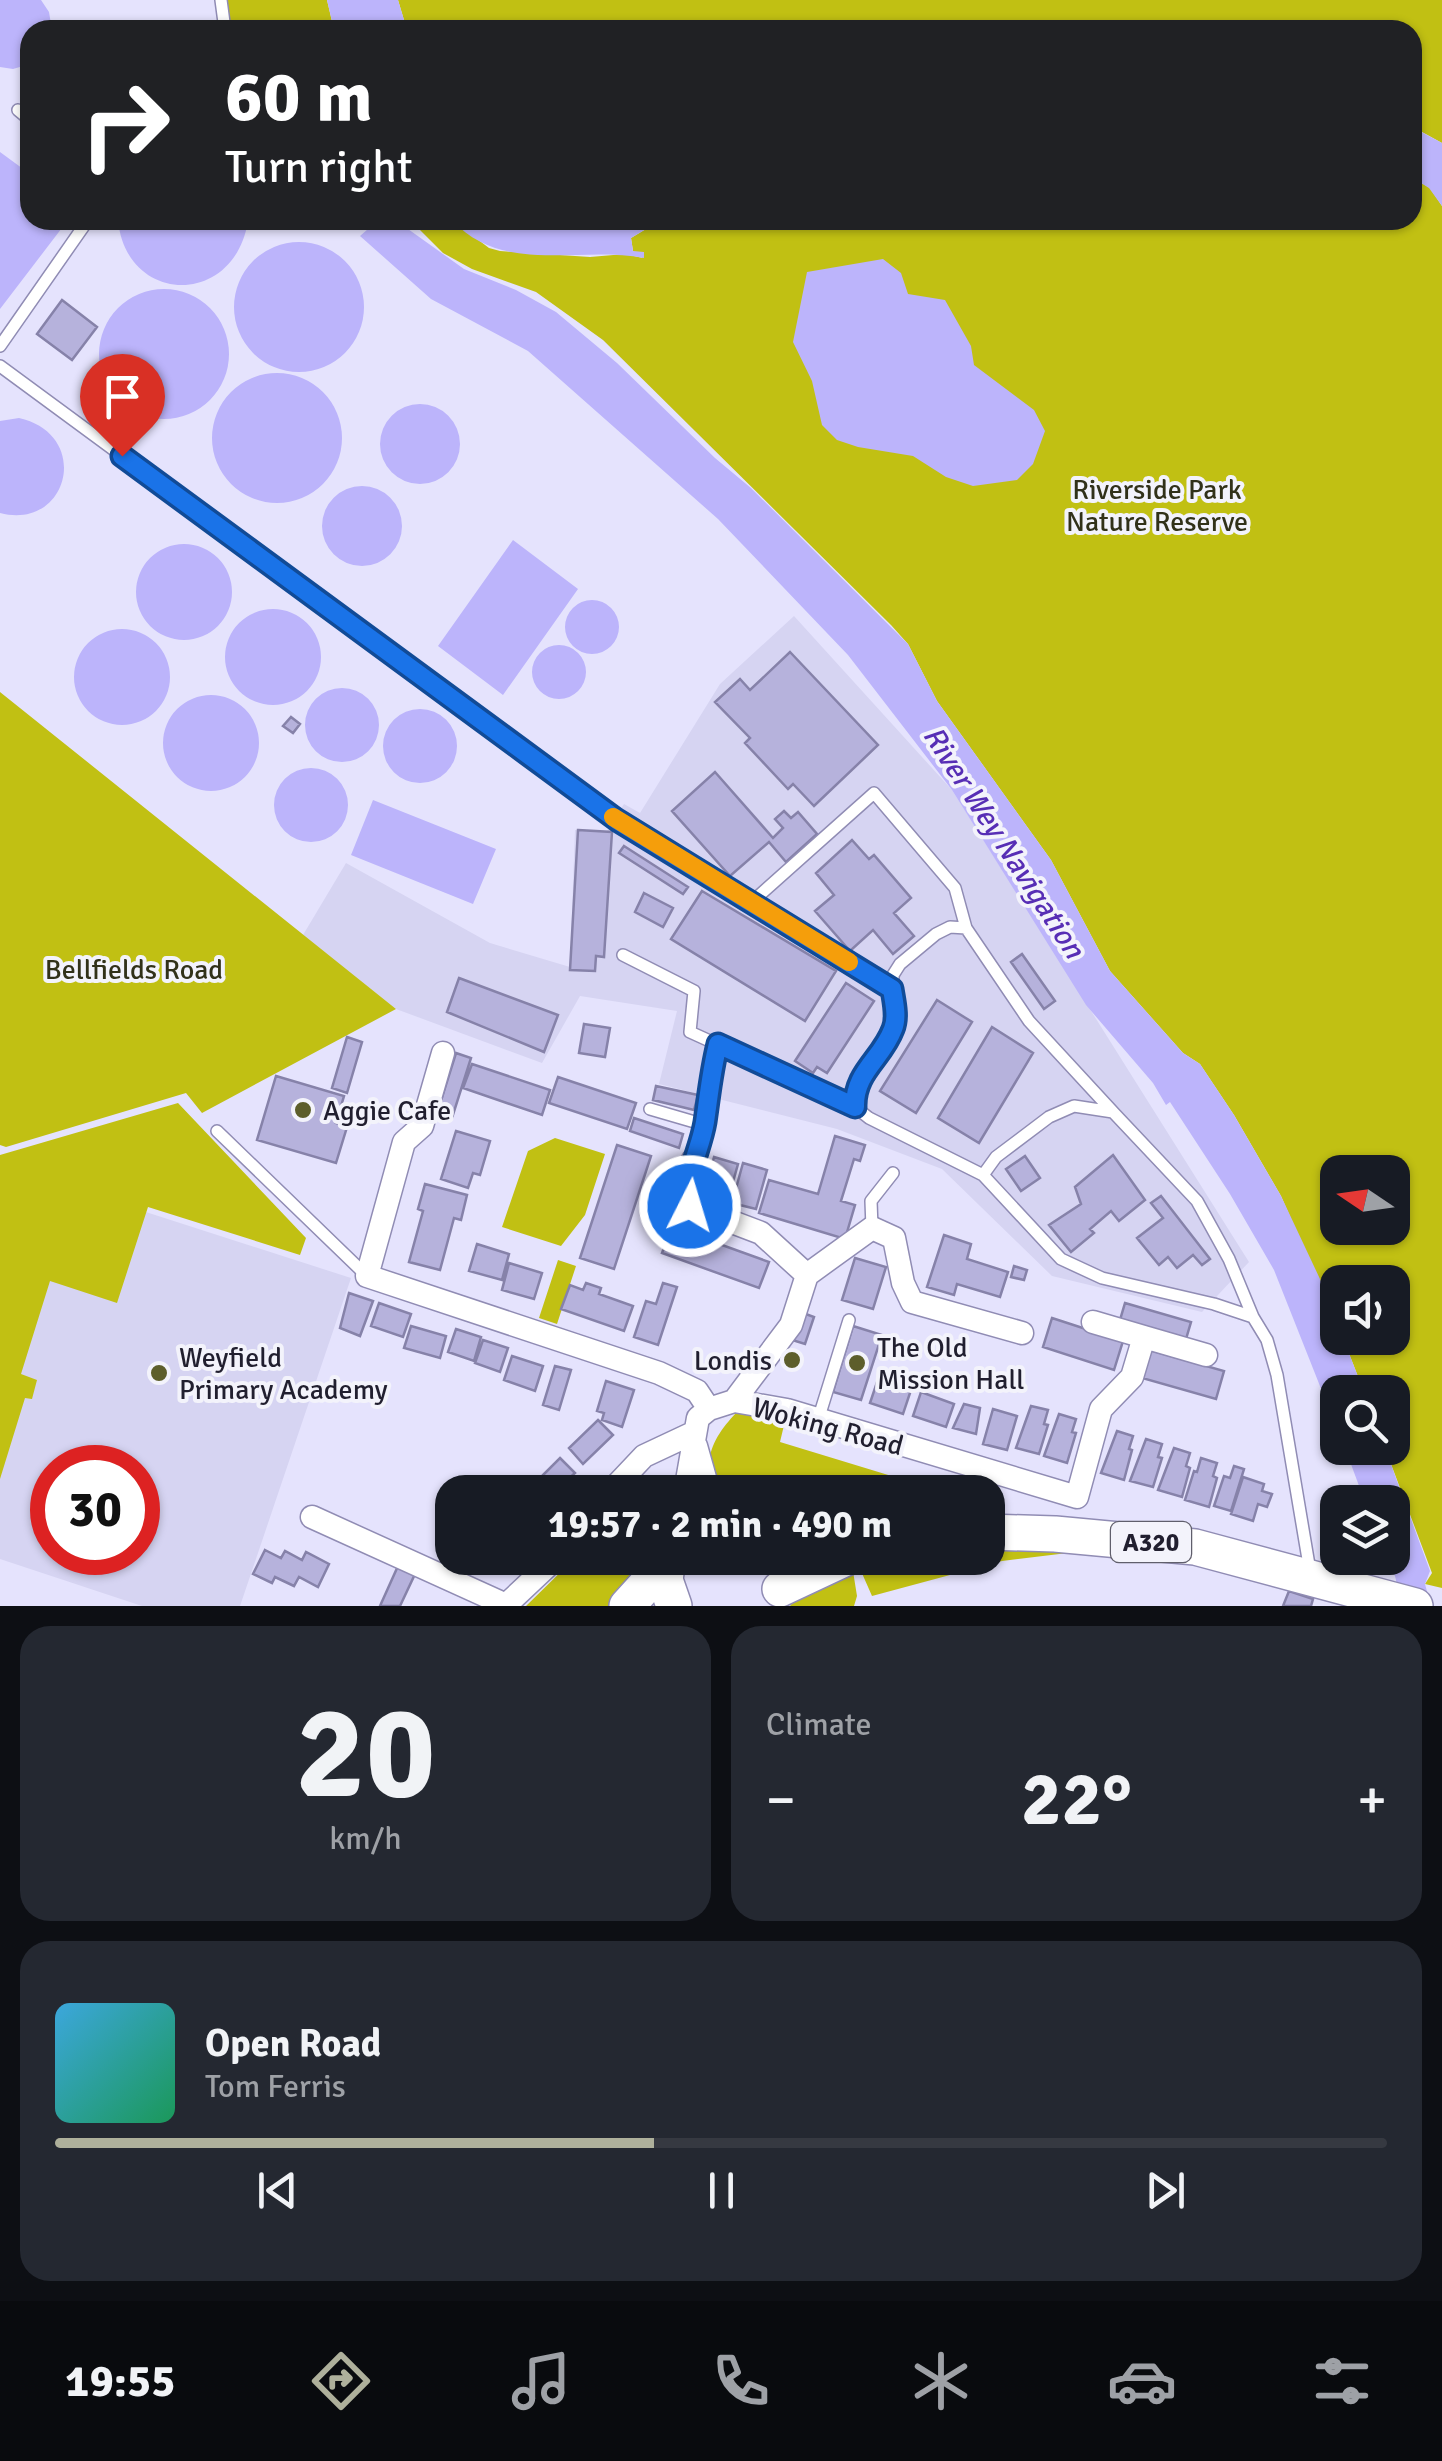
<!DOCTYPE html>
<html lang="en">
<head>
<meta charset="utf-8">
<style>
  :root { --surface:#171b24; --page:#242831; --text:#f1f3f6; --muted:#9ea1a6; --line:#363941; --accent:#aeb09b }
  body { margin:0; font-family:Signika,sans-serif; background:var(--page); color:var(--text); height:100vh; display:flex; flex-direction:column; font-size:38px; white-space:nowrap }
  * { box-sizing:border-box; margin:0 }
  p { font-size:32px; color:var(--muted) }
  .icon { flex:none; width:55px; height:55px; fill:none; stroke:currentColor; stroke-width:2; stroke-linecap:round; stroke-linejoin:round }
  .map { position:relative; height:1606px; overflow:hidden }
  .drawer { display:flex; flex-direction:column; gap:20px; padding:20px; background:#0d0f14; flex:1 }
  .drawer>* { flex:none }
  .top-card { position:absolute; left:20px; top:20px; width:1402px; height:210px; border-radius:30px; box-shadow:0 2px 8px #0004; background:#202124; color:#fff; overflow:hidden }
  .needle { width:65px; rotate:283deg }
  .controls { position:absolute; left:1320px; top:1155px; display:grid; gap:20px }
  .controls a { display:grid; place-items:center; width:90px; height:90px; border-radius:20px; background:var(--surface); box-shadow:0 2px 8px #0004; font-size:50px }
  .speed { position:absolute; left:30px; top:1445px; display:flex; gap:20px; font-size:50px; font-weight:700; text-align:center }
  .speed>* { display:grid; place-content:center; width:130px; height:130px; border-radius:50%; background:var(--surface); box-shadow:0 2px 8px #0004; line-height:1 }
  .speed .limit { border:15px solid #d22; background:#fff; color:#111 }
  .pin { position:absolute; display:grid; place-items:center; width:85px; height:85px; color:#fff; margin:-102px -42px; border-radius:50% 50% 50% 0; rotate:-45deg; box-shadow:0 0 10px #0007 }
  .pin .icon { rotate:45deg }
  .me { position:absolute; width:110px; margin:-55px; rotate:5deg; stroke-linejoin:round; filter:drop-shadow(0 0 8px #0008) }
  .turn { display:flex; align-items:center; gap:35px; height:210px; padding:0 40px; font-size:45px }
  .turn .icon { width:130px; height:130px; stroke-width:2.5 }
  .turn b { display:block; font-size:70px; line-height:85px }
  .big { font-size:75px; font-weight:700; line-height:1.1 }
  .drawer .card { flex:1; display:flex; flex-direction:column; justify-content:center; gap:15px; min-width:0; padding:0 35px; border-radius:30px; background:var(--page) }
  .drawer .dial { align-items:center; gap:0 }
  .dial b { font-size:130px; line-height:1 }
  .song { display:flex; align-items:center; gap:30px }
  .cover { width:120px; height:120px; border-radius:15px; background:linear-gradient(135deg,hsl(200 70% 55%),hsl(150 70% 35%)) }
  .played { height:10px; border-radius:5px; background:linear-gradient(90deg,var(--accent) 45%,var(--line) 45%) }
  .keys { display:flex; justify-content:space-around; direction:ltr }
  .heat { display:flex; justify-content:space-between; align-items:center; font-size:55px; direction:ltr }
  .drawer .tiles { flex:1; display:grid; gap:20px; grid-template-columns:1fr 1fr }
  .card:last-child { grid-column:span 2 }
  .trip { position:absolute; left:435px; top:1475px; width:570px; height:100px; border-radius:30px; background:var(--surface); box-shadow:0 2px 8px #0004; font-weight:700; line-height:100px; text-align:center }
  .tabs { display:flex; height:160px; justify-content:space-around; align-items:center; background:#090b0e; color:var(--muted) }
  .tabs .icon { width:70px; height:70px }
  .tabs .current { color:var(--accent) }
  .tabs b { font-size:45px; color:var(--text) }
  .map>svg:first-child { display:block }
  .built { fill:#d6d4f2; fill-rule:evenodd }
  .green { fill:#c1c013; fill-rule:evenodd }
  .water { fill:#bcb4fb }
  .building { fill:#b6b2dc; stroke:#8682a9; stroke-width:2.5 }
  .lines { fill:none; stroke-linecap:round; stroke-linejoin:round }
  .service-casing { stroke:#908cb4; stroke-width:14 }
  .minor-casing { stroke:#908cb4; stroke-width:25 }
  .primary-casing { stroke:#908cb4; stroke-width:38 }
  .service { stroke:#fff; stroke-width:11 }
  .minor { stroke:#fff; stroke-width:22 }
  .primary { stroke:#fff; stroke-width:35 }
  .route-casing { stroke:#114b97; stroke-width:25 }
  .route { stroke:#1a73e8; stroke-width:18 }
  .slow { stroke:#f59e0b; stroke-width:18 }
  .poi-dot { fill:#5d5e2b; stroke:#f3f3fb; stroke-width:4 }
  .labels { text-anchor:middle; stroke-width:8; stroke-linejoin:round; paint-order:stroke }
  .shield { fill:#f3f3fb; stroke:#605f6c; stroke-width:2.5 }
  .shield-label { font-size:25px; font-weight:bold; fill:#211f2f }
  .park-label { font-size:28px; fill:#313119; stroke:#f3f3fb }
  .poi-label { font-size:28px; fill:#211f2f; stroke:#f3f3fb; text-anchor:start }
  .street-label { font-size:28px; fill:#211f2f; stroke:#f3f3fb }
  .water-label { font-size:30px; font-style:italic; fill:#572eb5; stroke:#f3f3fb }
</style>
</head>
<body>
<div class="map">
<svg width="1442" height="1606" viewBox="0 0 1442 1606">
  <rect width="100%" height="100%" fill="#e5e3fd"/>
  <path class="built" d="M794,616l158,174 297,472 -47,50 -150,-36 -110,-107 -105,-40 -178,-45 18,-73 -97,-15 -38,67 -146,-54 -93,-74 43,-72 144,80 80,24 5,-137 32,1 17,-27 16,9 80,-129z
    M0,1165l351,113 -111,328h-98l-142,-47zM52,1468h86v84h-86z"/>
  <path class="green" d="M227,0h100l7,30h-103z
    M398,0h1044v143l-29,-16 -1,-97h-1005z
    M1413,178l17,10 12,18v1382l-17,-4 7,-11 -47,-125h7v-56h-28l-21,-54h49v-56h-54l-1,42 -56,-128 -47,-81 -34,-51 -17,-11 -73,-82 -59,-111 -114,-159 -29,-57 -17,-19 -288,-285 -67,-48 -64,-23 -29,-16 -33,-33h42l37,28 11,3 90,6 35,-3 18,4 -10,-7 -2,-13 30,-18h751zM1338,1172h54v56h-54z
    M0,692l396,317 -194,104 -16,-20 -180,54 -6,-2z
    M178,1103l128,135 -6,17 -152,-48 -31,96 -67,-22 -29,93 16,6 -5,19 -7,-1 -25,81v-324z
    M555,1138l50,16 -20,61 -24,31 -59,-19 26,-76z
    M558,1260l18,6 -19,58 -18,-6z
    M736,1413l32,2 17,6 -5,21 164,50h-217c-33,-23 -13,-56 9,-79z
    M988,1545l121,3 -107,13 -130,35 -11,-25 1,-9 28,-4h98z
    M575,1558h72l-35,48h-86z
    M852,1565l5,31 -3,10h-64l12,-16z"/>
  <path class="water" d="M0,0h41l8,12 3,18h-22v34l-17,5 -13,-2z
    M327,0h71l9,30h-73z
    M1412,127l30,16v63l-13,-18 -16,-10z
    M0,152l30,22v46h38l-68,89z
    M118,220h130v1c-14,87 -122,84 -130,-1z
    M361,220h41l6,9 56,40 52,21 40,22 61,51 98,95 36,30 157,156 29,57 114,159 59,111 73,82 17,11 34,51 47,81 39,83 17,45 1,14h5l21,54h-26l-1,37 -63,-159 -44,-76 -60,-92 -4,3 -13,-22 -67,-78 -134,-215 -104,-135 -130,-136 -190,-168 -97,-52 -71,-63 8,-7z
    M452,220h209l-30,18 2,13 11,1v6c-65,-13 -141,18 -192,-38z
    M234 307a65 65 0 1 1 130 0a65 65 0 1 1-130 0Z
    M883,259l18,14 7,21 37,6 26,46 3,19 60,45 11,21 -12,33 -16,16 -44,6 -27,-9 -33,-21 -55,-9 -21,-7 -15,-15 -10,-44 -19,-39 14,-70z
    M99 354a65 65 0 1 1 130 0a65 65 0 1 1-130 0Z
    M212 438a65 65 0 1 1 130 0a65 65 0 1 1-130 0Z
    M380 444a40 40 0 1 1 80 0a40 40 0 1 1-80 0Z
    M19,418c74,17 49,113 -19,95v-92z
    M322 526a40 40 0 1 1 80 0a40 40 0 1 1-80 0Z
    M513,540l65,49 -75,106 -65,-49z
    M136 592a48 48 0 1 1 96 0a48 48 0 1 1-96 0Z
    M565 627a27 27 0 1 1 54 0a27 27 0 1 1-54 0Z
    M225 657a48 48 0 1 1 96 0a48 48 0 1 1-96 0Z
    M74 677a48 48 0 1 1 96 0a48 48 0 1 1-96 0Z
    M532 672a27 27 0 1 1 54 0a27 27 0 1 1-54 0Z
    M305 725a37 37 0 1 1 74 0a37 37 0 1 1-74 0Z
    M163 743a48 48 0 1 1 96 0a48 48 0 1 1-96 0Z
    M383 746a37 37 0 1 1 74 0a37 37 0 1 1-74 0Z
    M274 805a37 37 0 1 1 74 0a37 37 0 1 1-74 0Z
    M373,800l123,49 -23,55 -122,-49z
    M1345,1448h40l45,123 -5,13 6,22h-29l-7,-30 -9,-18h6v-56h-27z"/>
  <path class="building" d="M62,300l35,27 -25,33 -35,-26z
    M790,652l88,93 -64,61 -21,-22 -5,5 -43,-46 5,-5 -35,-36 25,-23 10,11z
    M291,717l9,7 -7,9 -10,-7z
    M715,772l58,66 10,-10 -8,-9 9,-8 7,7 7,-6 19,22 -31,28 -17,-20 -39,34 -58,-65z
    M578,830l34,2 -8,125 -8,-1 -1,15 -25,-1z
    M852,840l17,19 5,-4 37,43 -17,15 20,23 -21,18 -20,-24 -23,21 -35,-40 19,-16 -18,-22z
    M624,846l64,41 -5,7 -64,-41z
    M702,891l134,80 -31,50 -134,-82z
    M644,893l29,15 -10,19 -28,-15z
    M1022,954l33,47 -11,8 -33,-47z
    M459,978l99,37 -14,37 -97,-40z
    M846,983l28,18 -47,72 -10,-6 -4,6 -18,-12z
    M937,1000l35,22 -56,91 -36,-22z
    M584,1024l26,4 -5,29 -26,-4z
    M992,1027l41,26 -54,90 -41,-25z
    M347,1037l15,5 -15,51 -15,-5z
    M456,1053l15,5 -19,60 -15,-5z
    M472,1064l78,26 -8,25 -79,-27z
    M276,1076l68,20 -8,27 11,4 -11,36 -79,-23z
    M558,1077l78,26 -9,26 -78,-26z
    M656,1086l42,9 -4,15 -41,-10z
    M634,1118l49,16 -4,14 -49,-17z
    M456,1131l34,10 -10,34 -7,-2 -5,15 -27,-9z
    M835,1136l30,9 -5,16 -6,-2 -13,42 14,4 -10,34 -86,-26 10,-33 49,14z
    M617,1145l34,11 -37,113 -34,-11z
    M1113,1155l32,45 -26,21 -8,-10 -21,18 4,4 -23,19 -22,-27 32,-21 -6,-17z
    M1025,1156l15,22 -19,13 -15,-22z
    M714,1157l24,7 -11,39 -24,-6z
    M743,1163l24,7 -11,39 -24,-6z
    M425,1184l42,11 -6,25 -7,-2 -14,52 -31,-8 14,-51 -5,-2z
    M1161,1196l49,63 -8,6 -9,-10 -16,13 -9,-11 -9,8 -22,-27 26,-20 -12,-15z
    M672,1227l97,35 -10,26 -97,-35z
    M944,1235l27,9 -4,15 41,13 -8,25 -43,-13 -3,11 -27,-8z
    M477,1244l32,10 -7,26 -33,-9z
    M855,1258l31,9 -13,42 -31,-9z
    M509,1263l33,10 -8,26 -32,-9z
    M1014,1266l13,4 -3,10 -13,-3z
    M586,1283l15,5 -2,6 34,12 -9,25 -63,-22 9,-24 13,5z
    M663,1283l14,4 -19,58 -24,-8 12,-36 10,3z
    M349,1293l24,8 -13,35 -20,-8z
    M379,1303l32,11 -8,23 -32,-11z
    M1125,1303l66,19 -5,17 -66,-19z
    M803,1313l11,4 -9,27 -16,-5z
    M1052,1318l71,23 -9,29 -71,-23z
    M411,1326l35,10 -6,22 -36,-10z
    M853,1326l29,9 -21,65 -28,-8z
    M456,1329l25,8 -7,24 -26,-9z
    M483,1340l25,8 -8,24 -25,-9z
    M1150,1350l74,21 -8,28 -74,-21z
    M512,1356l31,10 -8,25 -31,-11z
    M555,1366l16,4 -12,40 -16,-5z
    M878,1379l33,11 -8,24 -33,-11z
    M606,1381l28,9 -12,37 -20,-7 2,-7 -7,-2z
    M921,1392l33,12 -8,23 -33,-11z
    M964,1404l16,4 -4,26 -23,-6z
    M1031,1406l17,4 -4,14 4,1 -9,29 -23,-6z
    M993,1409l24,7 -10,34 -24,-6z
    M1059,1414l17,5 -4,13 4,1 -9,30 -23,-7z
    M598,1420l15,15 -30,29 -14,-16z
    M1117,1431l16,5 -4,13 3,1 -8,30 -23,-7z
    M1146,1439l16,5 -4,13 4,1 -9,29 -23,-6z
    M1174,1448l16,5 -4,13 4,2 -8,29 -24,-7z
    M560,1458l15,15 -21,19h-13l-8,-7z
    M1201,1458l16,5 -4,13 4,2 -8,29 -24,-7 9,-29 3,1z
    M1234,1466l10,3 -13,42 -17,-5 10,-30 6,2z
    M1243,1477l21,7 -2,7 10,3 -5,13 -9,-3 -5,17 -22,-7z
    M265,1550l16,8 4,-7 17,9 4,-8 23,12 -11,23 -19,-10 -5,9 -19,-9 -3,6 -19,-9z
    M398,1566l17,8 -15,32h-20z
    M1289,1591l24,8 -2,7h-28z"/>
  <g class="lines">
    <g class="service-casing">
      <path id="service" d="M221,0l4,30
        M18,110l12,10
        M0,346l88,-126
        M0,366l617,454 274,169
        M753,901l121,-108 81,95 11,40 63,93 84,91
        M623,955l71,36 -4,41 165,75 14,11 114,57 78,84 41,19 112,26 39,13 14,23 10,35 33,196
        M855,1107v-18l38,-60v-54l7,-11 36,-30 14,-7 16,1
        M650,1109l55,16 -12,35
        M705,1125l2,-35 11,-46
        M217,1131l150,145
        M983,1175l13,-18 53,-40 25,-11 39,6 84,89 32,58 24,58
        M872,1228l-1,-27 22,-28
        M818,1420l31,-100"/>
    </g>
    <g class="minor-casing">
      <path id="minor" d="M443,1053l-21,73 -18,16 -37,134 292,97 38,18 12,18
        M693,1160l-7,28 4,18 71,27 46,42 -16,50 -57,76
        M807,1275l65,-47 22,10 9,45 9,19 110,31
        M1144,1337l62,18
        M696,1446l13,46
        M610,1492l34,-36 49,-23
        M685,1492l13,-74 11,-9 25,-8 53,9 290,87 24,-88 31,-32 12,-40 -51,-15
        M312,1517l194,88
        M505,1606l51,-48"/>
    </g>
    <g class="primary-casing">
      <path id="primary" d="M988,1532l67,2 140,13 220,59
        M668,1558l-3,22 9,26
        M780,1589l66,-31
        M627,1606l38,-42"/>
    </g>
    <use href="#service" class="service"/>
    <use href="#minor" class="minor"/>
    <use href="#primary" class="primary"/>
  </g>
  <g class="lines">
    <g class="route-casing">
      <path id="route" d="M122,456l495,364 275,169c2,13 6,28 1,40 -11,30 -39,43 -38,78l-137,-63c-7,28 -9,51 -13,78 -5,30 -21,53 -15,84"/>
    </g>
    <use href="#route" class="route"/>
    <path class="slow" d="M613,817l236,145"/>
  </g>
  <g class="poi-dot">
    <circle cx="303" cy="1110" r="10"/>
    <circle cx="792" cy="1360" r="10"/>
    <circle cx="857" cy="1363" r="10"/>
    <circle cx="159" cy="1373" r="10"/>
  </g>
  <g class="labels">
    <rect class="shield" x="1111" y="1522" width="80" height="40" rx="8"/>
    <g class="shield-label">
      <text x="1151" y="1551">A320</text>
    </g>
    <g class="park-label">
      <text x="1157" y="499">Riverside Park<tspan x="1157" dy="32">Nature Reserve</tspan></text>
      <text x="134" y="979">Bellfields Road</text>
    </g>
    <g class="poi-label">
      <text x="323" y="1120">Aggie Cafe</text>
      <text x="877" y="1357">The Old<tspan x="877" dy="32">Mission Hall</tspan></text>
      <text x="179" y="1367">Weyfield<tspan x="179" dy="32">Primary Academy</tspan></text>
      <text x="772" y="1370" text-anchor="end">Londis</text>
    </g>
    <g class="street-label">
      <text transform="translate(828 1426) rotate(15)" y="10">Woking Road</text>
    </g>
    <g class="water-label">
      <text transform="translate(1004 842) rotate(57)" y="10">River Wey Navigation</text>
    </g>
  </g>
</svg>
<div class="controls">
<a><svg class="needle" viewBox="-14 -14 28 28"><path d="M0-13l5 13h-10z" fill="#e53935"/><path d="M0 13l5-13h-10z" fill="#9ea1a6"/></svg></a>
<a><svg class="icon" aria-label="sound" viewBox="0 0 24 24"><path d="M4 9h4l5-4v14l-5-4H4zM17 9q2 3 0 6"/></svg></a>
<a><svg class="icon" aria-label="search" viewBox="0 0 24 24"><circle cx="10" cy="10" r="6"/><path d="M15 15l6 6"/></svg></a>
<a><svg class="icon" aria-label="layers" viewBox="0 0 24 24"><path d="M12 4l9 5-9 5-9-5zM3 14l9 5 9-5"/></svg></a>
</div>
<div class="speed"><div class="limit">30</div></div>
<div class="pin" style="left:122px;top:456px;background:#d93025"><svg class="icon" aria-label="arrive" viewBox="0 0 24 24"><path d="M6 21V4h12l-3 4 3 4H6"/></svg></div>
<svg class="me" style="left:690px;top:1206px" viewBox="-20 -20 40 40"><circle r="17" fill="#1a73e8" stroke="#fff" stroke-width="3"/><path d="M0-11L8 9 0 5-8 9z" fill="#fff"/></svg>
<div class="trip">19:57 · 2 min · 490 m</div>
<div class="top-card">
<div class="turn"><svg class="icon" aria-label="right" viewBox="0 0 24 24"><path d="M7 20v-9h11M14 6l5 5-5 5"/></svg><div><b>60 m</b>Turn right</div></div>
</div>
</div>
<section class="drawer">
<div class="tiles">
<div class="card dial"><b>20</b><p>km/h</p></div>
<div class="card"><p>Climate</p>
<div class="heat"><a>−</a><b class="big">22°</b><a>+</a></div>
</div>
<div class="card">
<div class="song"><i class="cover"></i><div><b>Open Road</b><p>Tom Ferris</p></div></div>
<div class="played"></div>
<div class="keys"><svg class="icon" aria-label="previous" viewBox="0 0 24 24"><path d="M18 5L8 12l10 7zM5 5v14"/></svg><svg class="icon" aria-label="pause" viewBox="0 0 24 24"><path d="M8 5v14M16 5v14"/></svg><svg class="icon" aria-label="next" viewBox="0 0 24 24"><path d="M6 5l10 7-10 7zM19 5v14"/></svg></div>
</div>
</div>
</section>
<nav class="tabs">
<b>19:55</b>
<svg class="icon current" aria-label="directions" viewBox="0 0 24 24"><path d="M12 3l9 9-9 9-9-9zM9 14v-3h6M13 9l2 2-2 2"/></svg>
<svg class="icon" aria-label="music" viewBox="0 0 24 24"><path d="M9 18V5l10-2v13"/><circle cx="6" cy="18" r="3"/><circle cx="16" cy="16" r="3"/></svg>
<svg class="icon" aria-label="phone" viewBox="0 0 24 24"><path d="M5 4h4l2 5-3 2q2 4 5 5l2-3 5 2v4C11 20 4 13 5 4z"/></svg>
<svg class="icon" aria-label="climate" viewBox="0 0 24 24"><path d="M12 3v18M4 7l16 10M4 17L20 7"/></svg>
<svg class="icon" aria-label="car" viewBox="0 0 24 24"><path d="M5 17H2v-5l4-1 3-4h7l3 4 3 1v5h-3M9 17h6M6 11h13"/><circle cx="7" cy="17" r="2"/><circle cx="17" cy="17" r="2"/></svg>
<svg class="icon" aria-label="filters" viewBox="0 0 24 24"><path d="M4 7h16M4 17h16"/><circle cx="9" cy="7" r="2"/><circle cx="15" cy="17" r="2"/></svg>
</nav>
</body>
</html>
